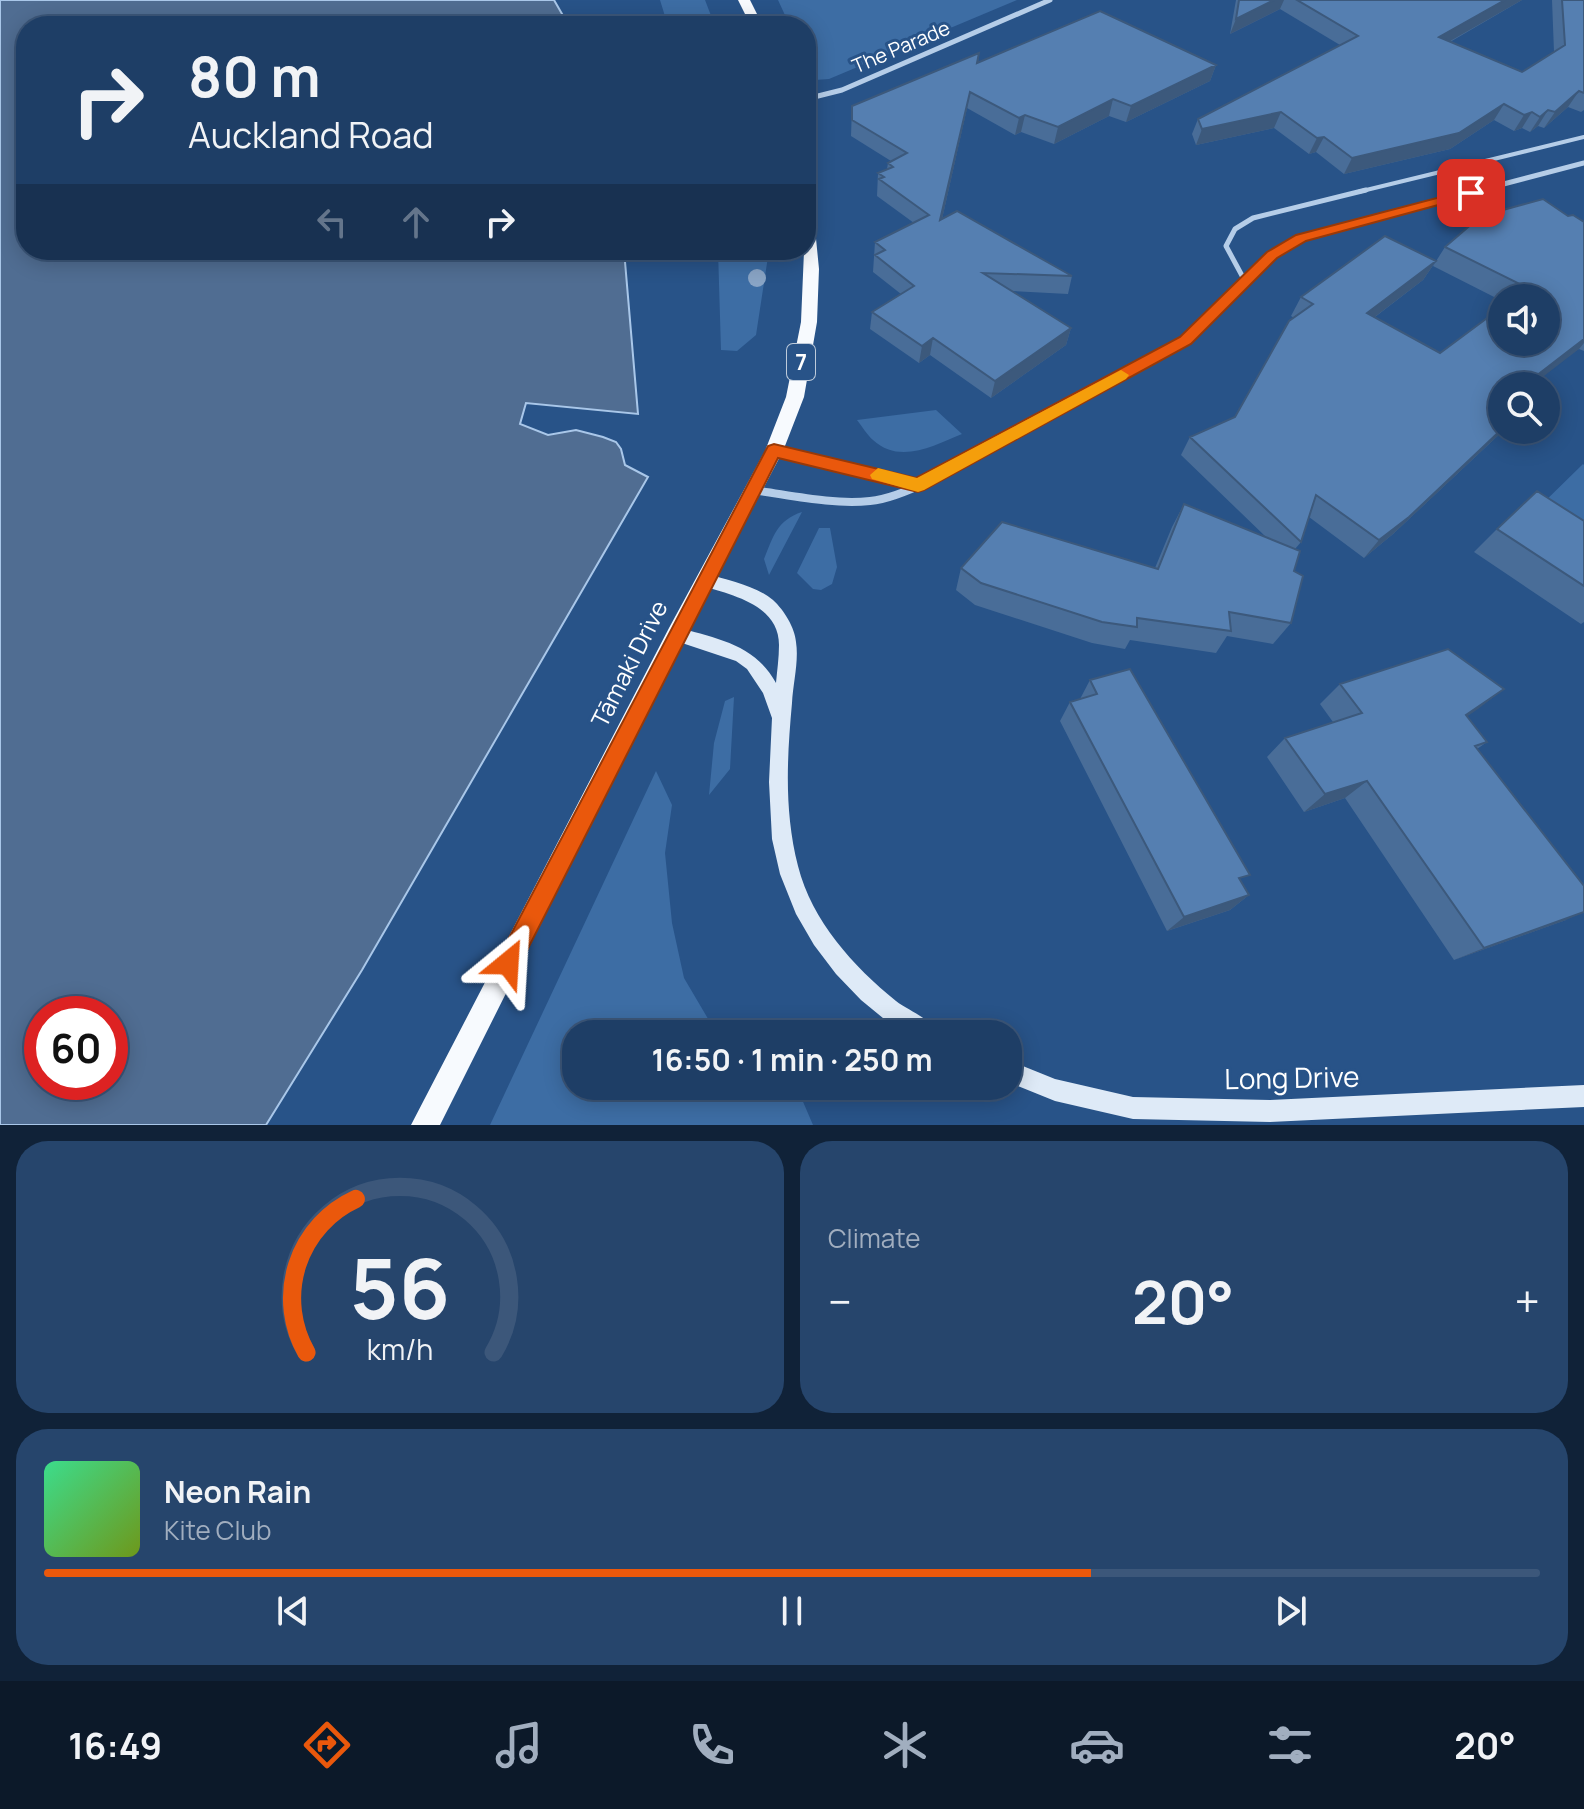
<!DOCTYPE html>
<html lang="en">
<head>
<meta charset="utf-8">
<style>
  :root { --surface:#1e3e66; --page:#26456c; --text:#f1f3f6; --muted:#a1aebf; --line:#3c577a; --accent:#ea580c }
  body { margin:0; font-family:Manrope,sans-serif; background:var(--page); color:var(--text); height:100vh; display:flex; flex-direction:column; font-size:30px; white-space:nowrap }
  * { box-sizing:border-box; margin:0 }
  p { font-size:26px; color:var(--muted) }
  .icon { flex:none; width:44px; height:44px; fill:none; stroke:currentColor; stroke-width:2; stroke-linecap:round; stroke-linejoin:round }
  .map { position:relative; height:1125px; overflow:hidden }
  .side { display:flex; flex-direction:column; gap:16px; padding:16px; background:#102238; flex:1 }
  .side>* { flex:none }
  .guide { position:absolute; left:16px; top:16px; width:800px; height:244px; border-radius:32px; box-shadow:0 4px 20px #0003,0 0 0 2px var(--line); background:#1e3e66; color:var(--text); overflow:hidden }
  .fabs { position:absolute; left:1488px; top:284px; display:grid; gap:16px }
  .fabs a { display:grid; place-items:center; width:72px; height:72px; border-radius:50%; background:var(--surface); box-shadow:0 4px 20px #0003,0 0 0 2px var(--line); font-size:40px }
  .speed { position:absolute; left:24px; top:996px; display:flex; gap:16px; font-size:40px; font-weight:700; text-align:center }
  .speed>* { display:grid; place-content:center; width:104px; height:104px; border-radius:50%; background:var(--surface); box-shadow:0 4px 20px #0003,0 0 0 2px var(--line); line-height:1 }
  .speed .limit { border:12px solid #d22; background:#fff; color:#111 }
  .pin { position:absolute; display:grid; place-items:center; width:68px; height:68px; color:#fff; margin:-34px; border-radius:16px; box-shadow:0 4px 12px #0006 }
  .me { position:absolute; width:88px; margin:-44px; rotate:27deg; stroke-linejoin:round; filter:drop-shadow(0 0 6px #0008) }
  .turn { display:flex; align-items:center; gap:28px; height:168px; padding:0 40px; font-size:36px }
  .turn .icon { width:104px; height:104px; stroke-width:2.5 }
  .turn b { display:block; font-size:56px; line-height:68px }
  .lanes { display:flex; align-items:center; height:76px; padding:0 40px; background:#0003; justify-content:center; gap:40px; direction:ltr }
  .lanes .off { opacity:.35 }
  .big { font-size:60px; font-weight:700; line-height:1.1 }
  .side .card { flex:1; display:flex; flex-direction:column; justify-content:center; gap:12px; min-width:0; padding:0 28px; border-radius:32px; background:var(--page) }
  .side .dial { align-items:center; gap:0 }
  .dial svg { height:208px; overflow:visible; fill:none; stroke:var(--line); stroke-width:7; stroke-linecap:round; text-anchor:middle }
  .dial text { fill:var(--text); stroke:none }
  .song { display:flex; align-items:center; gap:24px }
  .cover { width:96px; height:96px; border-radius:12px; background:linear-gradient(135deg,hsl(150 70% 55%),hsl(80 70% 35%)) }
  .played { height:8px; border-radius:4px; background:linear-gradient(90deg,var(--accent) 70%,var(--line) 70%) }
  .keys { display:flex; justify-content:space-around; direction:ltr }
  .heat { display:flex; justify-content:space-between; align-items:center; font-size:44px; direction:ltr }
  .side .tiles { flex:1; display:grid; gap:16px; grid-template-columns:1fr 1fr }
  .card:last-child { grid-column:span 2 }
  .trip { position:absolute; left:562px; top:1020px; width:460px; height:80px; border-radius:32px; background:var(--surface); box-shadow:0 4px 20px #0003,0 0 0 2px var(--line); font-weight:700; line-height:80px; text-align:center }
  .menu { display:flex; height:128px; justify-content:space-around; align-items:center; background:#0c1929; color:var(--muted) }
  .menu .icon { width:56px; height:56px }
  .menu .selected { color:var(--accent) }
  .menu b { font-size:36px; color:var(--text) }
  .map>svg:first-child { display:block }
  .green { fill:#3d6da4 }
  .water { fill:#506d92; stroke:#a9c7e9; stroke-width:2; fill-rule:evenodd }
  .lines { fill:none; stroke-linecap:round; stroke-linejoin:round }
  .lane-far1 { stroke:#b5cde8; stroke-width:4 }
  .lane { stroke:#b5cde8; stroke-width:5 }
  .street-far2 { stroke:#b5cde8; stroke-width:5 }
  .street-far1 { stroke:#b5cde8; stroke-width:6 }
  .street { stroke:#b5cde8; stroke-width:8 }
  .secondary { fill:#deeaf7; fill-rule:evenodd }
  .primary { fill:#f7fafe; fill-rule:evenodd }
  .tree { fill:#89a4c5 }
  .wall { fill:#496d98 }
  .shaded-wall { fill:#3c597c }
  .building { fill:#557fb1; stroke:#3c597c; stroke-width:2 }
  .route { fill:#ea580c; stroke:#983908; stroke-width:2 }
  .slow { fill:#f59e0b }
  .labels { text-anchor:middle; stroke-width:6; stroke-linejoin:round; paint-order:stroke }
  .far-street-label { font-size:20px; fill:#fff; stroke:#285388 }
  .shield { fill:#285388; stroke:#becbdb; stroke-width:2 }
  .shield-label { font-size:22px; font-weight:bold; fill:#fff }
  .street-label { font-size:24px; fill:#fff; stroke:#285388 }
  .near-street-label { font-size:28px; fill:#fff; stroke:#285388 }
</style>
</head>
<body>
<div class="map">
<svg width="1584" height="1125" viewBox="0 0 1584 1125">
  <rect width="100%" height="100%" fill="#285388"/>
  <path class="green" d="M660,0h45l10,26h-47z
    M778,0h239l-188,79 -14,1 -9,-19v-35h-16z
    M718,250h51l-13,85 -19,16 -16,-1z
    M936,410l26,24c-27,11 -62,31 -89,6 -6,-5 -11,-14 -16,-20z
    M1583,464l1,1v75l-48,-30z
    M802,512l-33,63 -5,-16c9,-22 13,-39 38,-47z
    M819,528h11l7,39 -5,17 -11,6 -8,-1 -16,-16z
    M734,697l-4,72 -21,26 5,-52 11,-42z
    M656,771l16,34 -7,48 7,70 12,55 33,56h-141v52h208l17,11 12,28h-323z"/>
  <path class="water" d="M0,0h554l15,26h-543v224h598l14,164 -112,-11 -6,21 28,11 28,-5 27,7 13,5 5,7 4,16 23,12 -286,493 -96,155h-266zM42,1014h68v68h-68z"/>
  <g class="lines">
    <path class="lane-far1" d="M1358,192l226,-55"/>
    <path class="lane" d="M1246,283l-20,-37 9,-17 18,-11 113,-28"/>
    <path class="street-far2" d="M806,99l36,-9 208,-90
      M1473,192l111,-29"/>
    <path class="street-far1" d="M1013,434l173,-93 86,-86 29,-17 180,-48"/>
    <path class="street" d="M775,451l142,34
      M752,490c38,5 80,15 118,11 42,-4 108,-48 146,-69"/>
    <path class="secondary" d="M706,573c22,8 49,12 67,27 11,10 22,28 23,42 3,19 -3,42 -4,61 -5,55 -8,108 6,163 14,55 55,100 98,135 13,10 36,18 42,33h-31l-18,-11 -28,-23 -25,-26 -22,-29 -18,-31 -16,-40 -8,-35 -3,-57 3,-64 -9,-25 -16,-24 -11,-8 -66,-22 -2,-5 2,-5 6,-2c39,11 79,17 100,56 1,-12 3,-25 3,-38 0,-41 -48,-50 -79,-60l-2,-5 2,-5z
      M1008,1060l47,19 78,18 137,3 314,-15v22l-314,15 -137,-3 -78,-18 -47,-19z"/>
    <path class="primary" d="M738,0h12l13,26h-12z
      M806,204l7,4 6,61 -2,53 -13,75 -21,54 -100,189 -243,485h-29l258,-497 96,-177 21,-54 15,-75z"/>
  </g>
  <circle class="tree" cx="757" cy="278" r="9"/>
  <path class="wall" d="M1236,0h286l-72,42 72,30 32,-20 -2,-52h32v110l-3,2 -13,-5 -24,21 -6,-2 -8,6 -8,-4 -8,3 -20,-11 -44,29 -106,25 -28,-22 -7,2 -35,-26 -78,17 -4,-11 6,-15 142,-74 -60,-36 -50,25z
    M979,53l-1,10 238,2 -6,16 -84,41 -17,-6 -55,28 -33,-12 -6,3 -48,-27 -25,111 130,57 -4,18 -56,-3 59,37 -5,17 -75,53 -61,-43 -11,8 -49,-34 2,-17 29,-18 -28,-22 2,-30 39,-19 -37,-27 1,-23 9,-4 1,-6 3,-2 -40,-25 1,-30z
    M1568,216l16,6v129l-5,-2 -77,37v44h2l-111,104 -29,24 -55,-41 -8,25 -6,7 -4,74 -18,21 -46,-8 -11,17 -86,-13 -5,9 -33,-6 -117,-38 -19,-15 5,-22h194l17,-41 12,-23 82,33 -85,-82 9,-18 45,-20 59,-99 -3,-2 10,-19 135,-36 -13,19 -48,37 65,36 106,-55h-44v3l-69,-35 12,-19z
    M1584,521v101l-3,2 -107,-72 23,-23z
    M1090,680l151,202 8,13 -19,15 -63,21 -107,-210 10,-19 10,-3z
    M1340,684l164,5 -37,27 20,26 -10,7 89,171 -112,40 -109,-162 -41,14 -37,-55 18,-19 48,-16 -13,-18z"/>
  <path class="shaded-wall" d="M1274,0h10l-4,9 -50,25 6,-15z
    M1505,0h17l-91,52 8,-15z
    M1216,65l-6,16 -84,41 5,-16z
    M1579,91l-11,16 -24,21 11,-16z
    M970,92l-3,16 -29,129 2,-17z
    M1113,99l-4,17 -55,28 4,-17z
    M1504,104l-10,16 -44,29 -106,25 8,-16z
    M1548,110l-10,16 -8,6 10,-15z
    M1281,112l-7,16 -78,17 6,-16z
    M1532,112l-10,16 -8,3 10,-16z
    M1025,115l-4,17 -6,3 4,-17z
    M1324,137l-8,15 -7,2 8,-16z
    M1436,261l-13,19 -68,52 12,-19z
    M1071,328l-5,17 -75,53 4,-17z
    M933,338l-3,17 -11,8 3,-17z
    M1584,339v4l-5,6 -48,37h-8z
    M1502,429l2,1 -111,104 -29,24 15,-18z
    M1504,689l-26,20 -37,25 25,-19z
    M1367,781l-22,17 -41,14 21,-18z
    M1249,895l-19,15 -63,21 17,-14z
    M1584,912l-18,8 -112,40 30,-12z"/>
  <path class="building" d="M1239,0h35l-38,19z
    M1297,0h208l-66,37 83,35 43,-27 -3,-45h22v93l-5,-2 -24,21 -7,-2 -8,7 -8,-5 -8,3 -20,-11 -45,29 -107,25 -28,-21 -7,1 -36,-26 -79,17 -4,-10 160,-83z
    M1100,11l116,54 -85,41 -18,-7 -55,28 -33,-12 -6,3 -49,-26 -30,128 17,-9 115,65 -89,-3 88,55 -76,53 -62,-43 -11,8 -50,-34 42,-26 -39,-31 10,-5 -10,-8 54,-27 -50,-36 5,-2 -6,-4 15,-6 -5,-4 19,-10 -55,-33v-14l127,-53 -2,10z
    M1543,199l25,17 5,-1 11,7v117l-61,47h-21v43l-93,88 -30,23 -63,-45 -15,47 -111,-105 45,-20 54,-96 24,-17 -12,-7 84,-61 51,25 -69,52 73,40 62,-46v35h44v-44h-32l14,-10 -83,-41 36,-31z
    M1537,491l47,30v65l-87,-57z
    M1184,504l116,47 -6,20 9,5 -12,47 -62,-11 2,19 -94,-13v9l-35,-5 -121,-39 -20,-15 41,-46 156,47z
    M1448,649l56,40 -38,26 21,27 -12,4 109,140v26l-100,36 -117,-167 -42,13 -40,-56 77,-25 -22,-29z
    M1130,669l120,206 -11,3 10,17 -65,22 -114,-215 27,-8 -7,-14z"/>
  <path class="route" d="M1471,189l6,4 -2,2 -169,46 -29,17 -86,86 -267,146 -6,2 -140,-34 -262,514 -8,3 -8,-3 -4,-9 4,-8 268,-509 6,-2 142,34 264,-141 87,-85 29,-17z"/>
  <path class="slow" d="M1121,370l8,5 -3,4 -202,111 -6,2 -46,-13 -2,-4 8,-7 39,10z"/>
  <g class="labels">
    <g class="far-street-label">
      <text transform="translate(901 47) rotate(-23)" y="7">The Parade</text>
    </g>
    <rect class="shield" x="787" y="344" width="28" height="36" rx="6"/>
    <g class="shield-label">
      <text x="801" y="370">7</text>
    </g>
    <g class="street-label">
      <text transform="translate(630 664) rotate(-63)" y="8">Tāmaki Drive</text>
    </g>
    <g class="near-street-label">
      <text transform="translate(1292 1078) rotate(-1)" y="10">Long Drive</text>
    </g>
  </g>
</svg>
<div class="fabs">
<a><svg class="icon" aria-label="sound" viewBox="0 0 24 24"><path d="M4 9h4l5-4v14l-5-4H4zM17 9q2 3 0 6"/></svg></a>
<a><svg class="icon" aria-label="search" viewBox="0 0 24 24"><circle cx="10" cy="10" r="6"/><path d="M15 15l6 6"/></svg></a>
</div>
<div class="speed"><div class="limit">60</div></div>
<div class="pin" style="left:1471px;top:193px;background:#d93025"><svg class="icon" aria-label="arrive" viewBox="0 0 24 24"><path d="M6 21V4h12l-3 4 3 4H6"/></svg></div>
<svg class="me" style="left:508px;top:963px" viewBox="-20 -20 40 40"><path d="M0-17L14 15 0 8-14 15z" fill="#ea580c" stroke="#fff" stroke-width="4"/></svg>
<div class="trip">16:50 · 1 min · 250 m</div>
<div class="guide">
<div class="turn"><svg class="icon" aria-label="right" viewBox="0 0 24 24"><path d="M7 20v-9h11M14 6l5 5-5 5"/></svg><div><b>80 m</b>Auckland Road</div></div>
<div class="lanes"><svg class="icon off" aria-label="left" viewBox="0 0 24 24"><path d="M17 20v-9H6M10 6l-5 5 5 5"/></svg><svg class="icon off" aria-label="ahead" viewBox="0 0 24 24"><path d="M12 20V5M6 11l6-6 6 6"/></svg><svg class="icon" aria-label="right" viewBox="0 0 24 24"><path d="M7 20v-9h11M14 6l5 5-5 5"/></svg></div>
</div>
</div>
<section class="side">
<div class="tiles">
<div class="card dial"><svg viewBox="0 0 100 80">
<path d="M14 69A42 42 0 1 1 86 69"/>
<path d="M14 69A42 42 0 0 1 33 10" stroke="#ea580c"/>
<text x="50" y="56" font-size="32" font-weight="700">56</text>
<text x="50" y="72" font-size="11">km/h</text>
</svg></div>
<div class="card"><p>Climate</p>
<div class="heat"><a>−</a><b class="big">20°</b><a>+</a></div>
</div>
<div class="card">
<div class="song"><i class="cover"></i><div><b>Neon Rain</b><p>Kite Club</p></div></div>
<div class="played"></div>
<div class="keys"><svg class="icon" aria-label="previous" viewBox="0 0 24 24"><path d="M18 5L8 12l10 7zM5 5v14"/></svg><svg class="icon" aria-label="pause" viewBox="0 0 24 24"><path d="M8 5v14M16 5v14"/></svg><svg class="icon" aria-label="next" viewBox="0 0 24 24"><path d="M6 5l10 7-10 7zM19 5v14"/></svg></div>
</div>
</div>
</section>
<nav class="menu">
<b>16:49</b>
<svg class="icon selected" aria-label="directions" viewBox="0 0 24 24"><path d="M12 3l9 9-9 9-9-9zM9 14v-3h6M13 9l2 2-2 2"/></svg>
<svg class="icon" aria-label="music" viewBox="0 0 24 24"><path d="M9 18V5l10-2v13"/><circle cx="6" cy="18" r="3"/><circle cx="16" cy="16" r="3"/></svg>
<svg class="icon" aria-label="phone" viewBox="0 0 24 24"><path d="M5 4h4l2 5-3 2q2 4 5 5l2-3 5 2v4C11 20 4 13 5 4z"/></svg>
<svg class="icon" aria-label="climate" viewBox="0 0 24 24"><path d="M12 3v18M4 7l16 10M4 17L20 7"/></svg>
<svg class="icon" aria-label="car" viewBox="0 0 24 24"><path d="M5 17H2v-5l4-1 3-4h7l3 4 3 1v5h-3M9 17h6M6 11h13"/><circle cx="7" cy="17" r="2"/><circle cx="17" cy="17" r="2"/></svg>
<svg class="icon" aria-label="filters" viewBox="0 0 24 24"><path d="M4 7h16M4 17h16"/><circle cx="9" cy="7" r="2"/><circle cx="15" cy="17" r="2"/></svg>
<b>20°</b>
</nav>
</body>
</html>
